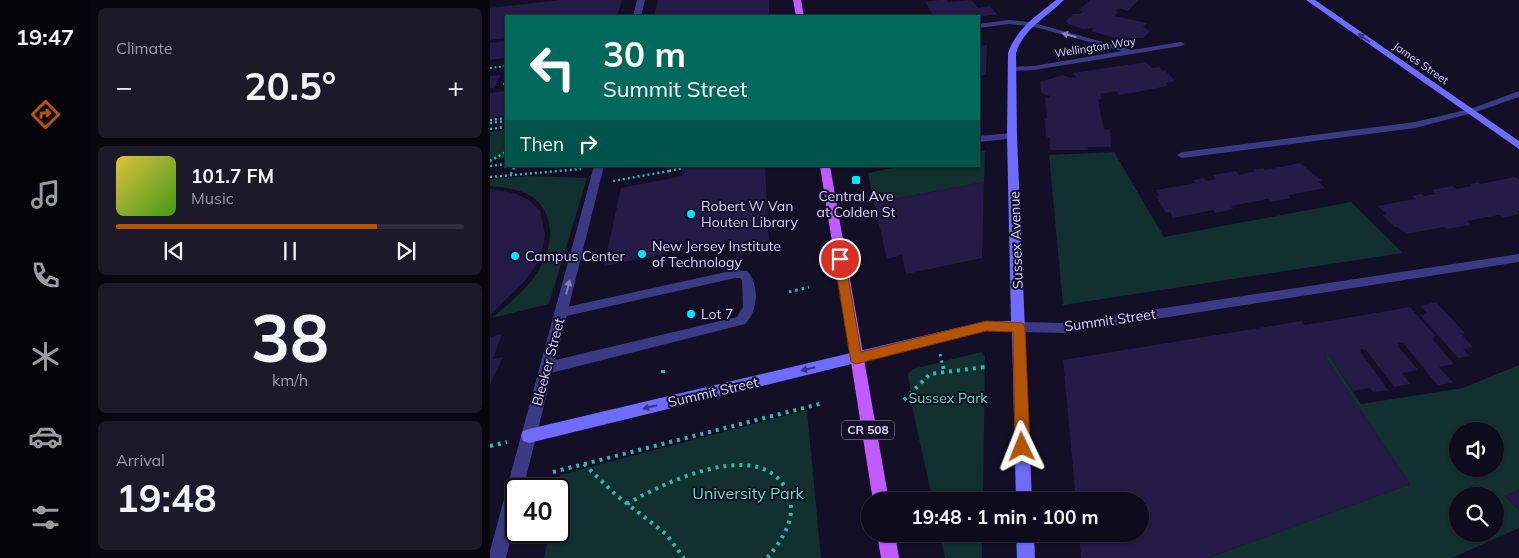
<!DOCTYPE html>
<html lang="en">
<head>
<meta charset="utf-8">
<style>
  :root { --surface:#0e0b1c; --page:#1c1929; --text:#f1f3f6; --muted:#9b9ba3; --line:#2e2b3b; --accent:#b45309 }
  body { margin:0; font-family:Mulish,sans-serif; background:var(--page); color:var(--text); height:100vh; display:flex; flex-direction:column; font-size:19px; white-space:nowrap }
  * { box-sizing:border-box; margin:0 }
  p { font-size:16px; color:var(--muted) }
  .icon { flex:none; width:28px; height:28px; fill:none; stroke:currentColor; stroke-width:2; stroke-linecap:round; stroke-linejoin:round }
  .map { position:relative; flex:1; overflow:hidden }
  .panel { display:flex; flex-direction:column; gap:8px; padding:8px; background:#08060f; width:400px }
  .panel>* { flex:none }
  .guide { position:absolute; left:15px; top:15px; width:475px; height:152px; border-radius:0px; box-shadow:0 1px 4px #0004,0 0 0 1px var(--line); background:#00695c; color:#fff; overflow:hidden }
  .controls { position:absolute; left:959px; top:422px; display:grid; gap:10px }
  .controls a { display:grid; place-items:center; width:55px; height:55px; border-radius:50%; background:var(--surface); box-shadow:0 1px 4px #0004,0 0 0 1px var(--line); font-size:25px }
  .speed { position:absolute; left:15px; top:478px; display:flex; gap:10px; font-size:25px; font-weight:700; text-align:center }
  .speed>* { display:grid; place-content:center; width:65px; height:65px; border-radius:50%; background:var(--surface); box-shadow:0 1px 4px #0004,0 0 0 1px var(--line); line-height:1 }
  .speed .limit { border:2px solid #111; border-radius:8px; background:#fff; color:#111 }
  .pin { position:absolute; display:grid; place-items:center; width:42px; height:42px; color:#fff; margin:-21px; border:2px solid #fff; border-radius:50%; box-shadow:0 1px 5px #0007 }
  .me { position:absolute; width:55px; margin:-28px; rotate:358deg; stroke-linejoin:round; filter:drop-shadow(0 0 4px #0008) }
  .turn { display:flex; align-items:center; gap:18px; height:105px; padding:0 15px; font-size:22px }
  .turn .icon { width:65px; height:65px; stroke-width:2.5 }
  .turn b { display:block; font-size:35px; line-height:42px }
  .then { display:flex; align-items:center; height:48px; padding:0 15px; background:#0003; gap:10px; font-size:19px }
  .big { font-size:38px; font-weight:700; line-height:1.1 }
  .panel .card { flex:1; display:flex; flex-direction:column; justify-content:center; gap:8px; min-width:0; padding:0 18px; border-radius:8px; background:var(--page) }
  .panel .dial { align-items:center; gap:0 }
  .dial b { font-size:65px; line-height:1 }
  .song { display:flex; align-items:center; gap:15px }
  .cover { width:60px; height:60px; border-radius:8px; background:linear-gradient(135deg,hsl(50 70% 55%),hsl(100 70% 35%)) }
  .played { height:5px; border-radius:2px; background:linear-gradient(90deg,var(--accent) 75%,var(--line) 75%) }
  .keys { display:flex; justify-content:space-around; direction:ltr }
  .heat { display:flex; justify-content:space-between; align-items:center; font-size:28px; direction:ltr }
  .trip { position:absolute; left:371px; top:492px; width:288px; height:50px; border-radius:25px; background:var(--surface); box-shadow:0 1px 4px #0004,0 0 0 1px var(--line); font-weight:700; line-height:50px; text-align:center }
  main { display:flex; flex:1; min-height:0 }
  .tabs { display:flex; flex-direction:column; width:90px; justify-content:space-around; align-items:center; background:#06040b; color:var(--muted) }
  .tabs .icon { width:35px; height:35px }
  .tabs .selected { color:var(--accent) }
  .tabs b { font-size:22px; color:var(--text) }
  .map>svg:first-child { display:block }
  .green { fill:#12302f; fill-rule:evenodd }
  .building { fill:#241b47 }
  .lines { fill:none; stroke-linecap:round; stroke-linejoin:round }
  .path-far3 { stroke:#2fb8b0; stroke-width:2; stroke-dasharray:2 2.5; stroke-linecap:butt }
  .path-far2 { stroke:#2fb8b0; stroke-width:2.5; stroke-dasharray:2 3; stroke-linecap:butt }
  .path-far1 { stroke:#2fb8b0; stroke-width:3; stroke-dasharray:2.5 4; stroke-linecap:butt }
  .path { stroke:#2fb8b0; stroke-width:4; stroke-dasharray:3 5; stroke-linecap:butt }
  .lane { fill:#3d3a85; fill-rule:evenodd }
  .street { fill:#3d3a85; fill-rule:evenodd }
  .secondary { fill:#6f6bff; fill-rule:evenodd }
  .primary { fill:#c25bff; fill-rule:evenodd }
  .oneway { fill:#837fbc }
  .oneway2 { fill:#38347d }
  .route { fill:#b45309; stroke:#753606 }
  .poi-dot { fill:#00e5ff; stroke:#130f26; stroke-width:2 }
  .labels { text-anchor:middle; stroke-width:4; stroke-linejoin:round; paint-order:stroke }
  .far-street-label { font-size:11px; fill:#d9d4ff; stroke:#130f26 }
  .shield { fill:#130f26; stroke:#9e99be; stroke-width:1 }
  .shield-label { font-size:12px; font-weight:bold; fill:#d9d4ff }
  .poi-label { font-size:14px; fill:#d9d4ff; stroke:#130f26; text-anchor:start }
  .street-label { font-size:14px; fill:#d9d4ff; stroke:#130f26 }
  .park-label { font-size:14px; fill:#5fe0c0; stroke:#130f26 }
  .near-park-label { font-size:16px; fill:#5fe0c0; stroke:#130f26 }
</style>
</head>
<body>
<main>
<nav class="tabs">
<b>19:47</b>
<svg class="icon selected" aria-label="directions" viewBox="0 0 24 24"><path d="M12 3l9 9-9 9-9-9zM9 14v-3h6M13 9l2 2-2 2"/></svg>
<svg class="icon" aria-label="music" viewBox="0 0 24 24"><path d="M9 18V5l10-2v13"/><circle cx="6" cy="18" r="3"/><circle cx="16" cy="16" r="3"/></svg>
<svg class="icon" aria-label="phone" viewBox="0 0 24 24"><path d="M5 4h4l2 5-3 2q2 4 5 5l2-3 5 2v4C11 20 4 13 5 4z"/></svg>
<svg class="icon" aria-label="climate" viewBox="0 0 24 24"><path d="M12 3v18M4 7l16 10M4 17L20 7"/></svg>
<svg class="icon" aria-label="car" viewBox="0 0 24 24"><path d="M5 17H2v-5l4-1 3-4h7l3 4 3 1v5h-3M9 17h6M6 11h13"/><circle cx="7" cy="17" r="2"/><circle cx="17" cy="17" r="2"/></svg>
<svg class="icon" aria-label="filters" viewBox="0 0 24 24"><path d="M4 7h16M4 17h16"/><circle cx="9" cy="7" r="2"/><circle cx="15" cy="17" r="2"/></svg>
</nav>
<section class="panel">
<div class="card"><p>Climate</p>
<div class="heat"><a>−</a><b class="big">20.5°</b><a>+</a></div>
</div>
<div class="card">
<div class="song"><i class="cover"></i><div><b>101.7 FM</b><p>Music</p></div></div>
<div class="played"></div>
<div class="keys"><svg class="icon" aria-label="previous" viewBox="0 0 24 24"><path d="M18 5L8 12l10 7zM5 5v14"/></svg><svg class="icon" aria-label="pause" viewBox="0 0 24 24"><path d="M8 5v14M16 5v14"/></svg><svg class="icon" aria-label="next" viewBox="0 0 24 24"><path d="M6 5l10 7-10 7zM19 5v14"/></svg></div>
</div>
<div class="card dial"><b>38</b><p>km/h</p></div>
<div class="card"><p>Arrival</p><b class="big">19:48</b></div>
</section>
<div class="map">
<svg width="1029" height="558" viewBox="0 0 1029 558">
  <rect width="100%" height="100%" fill="#130f26"/>
  <path class="green" d="M16,130v28l-16,2v-28z
    M495,151l-1,31 -110,21 -6,-30 35,-7h76v-14z
    M624,152l50,85 187,-35 52,51 -340,52 -14,-150z
    M42,176l55,2 -38,126 -57,14c17,-15 37,-30 48,-50 14,-23 15,-56 -9,-72 -11,-7 -28,-9 -41,-10v-7z
    M491,352l4,4 -2,145h-50l-19,-85 -6,-42 5,-5z
    M834,355l6,2 31,47 102,-16 56,-23v125l-14,6 14,14v18l-67,30h-244l202,-74zM968,431h37v38h-37zM968,496h37v38h-37z
    M317,410l14,148h-277l5,-27h10l-2,-42 3,-14z
    M450,534h42v24h-37z"/>
  <path class="building" d="M71,0h61l-5,16h-111v22l-16,2v-32z
    M168,0h111v16h-115z
    M449,0h8l1,2 24,-2 6,8 12,-2 7,8 -18,3 -46,-1 -8,-14z
    M600,0h48l-10,11 -10,-3 -3,3 3,1 -3,4 32,7 -4,4 7,4 -6,7h-10l-5,4 -38,-11 3,-3 -11,1 -15,-5 -2,-3 7,-7h8l2,-3 -4,-1z
    M16,41v17l-16,2v-17z
    M497,45l-1,30 -7,1v-30z
    M656,62l6,6 7,-1 4,4 2,-1 10,11 -9,2 2,3 -31,6 -18,3 -3,-4 -16,3 2,5 -4,1 6,30 6,-1 1,18h-24l2,3h-39v-12l-4,-2 -1,-17 2,-1 -2,-20h5v-2l-9,-3 -1,-11 23,-7 8,3 5,-1 -3,-4z
    M11,75l-7,13h-4v-12z
    M16,91v25l-16,2v-25z
    M810,163l22,18h-4l7,7 -36,7 2,3 -21,4 -2,-3 -37,7 2,3 -18,4 -2,-3 -40,8 -3,-6 -4,1 -10,-17h3l-3,-6 40,-7 -3,-3 11,-2 2,3 10,-2 -3,-4 23,-4 3,4 16,-4 -2,-2 10,-1 2,2z
    M193,166h82l4,75 -39,8 -1,-8 -125,25 17,-78 61,-12z
    M1026,177l3,3v31h-2l2,3 -16,4 -4,-3 -32,6 4,4 -24,4 -3,-2 -38,7 -8,-7h-4l-12,-13h4l-8,-8 37,-7 -3,-3 10,-2 2,2 12,-2 -4,-4 21,-4 4,3 15,-3 -2,-2 8,-2 2,2z
    M494,182l-2,76 -76,16 -4,-19 -15,4 -13,-56z
    M0,189l24,4 15,7 11,11 5,23 -2,14 -7,17 -12,17 -34,33z
    M946,302l29,31 -4,1 12,13 -10,2 7,7 -12,2 -38,-43 7,-2 -7,-7z
    M920,307l25,29 -2,4 21,24 -15,3 14,15 -15,4 -34,-42 -5,-1 -1,3 20,24 -16,3 8,11 -16,3 -28,-37 -4,-1 -2,2 28,39 -15,2 -3,-4 -17,3 -23,-34 -6,-2 86,129 -202,74h-127l-2,-24h61v-33h-64l-13,-141 239,-39 3,4z
    M12,334l-9,25 10,-2 -13,27v-47z
    M1029,490v20l-14,-14z"/>
  <g class="lines">
    <path class="path-far3" d="M0,68l16,-2
      M16,79l-2,5h2"/>
    <path class="path-far2" d="M0,120l16,-2
      M0,123l16,-2
      M0,129l16,-2
      M0,161l16,-9
      M0,166l16,-2
      M179,171l14,-3
      M21,174l4,-8
      M0,177l91,-8
      M123,181l56,-10v-5"/>
    <path class="path-far1" d="M299,292l20,-5
      M450,354l3,13
      M492,367h3"/>
    <path class="path" d="M453,366l1,5
      M173,370v8
      M414,400l26,-26 55,-7
      M0,446l17,-4
      M94,464l32,31 50,39 18,24
      M63,472l270,-69
      M137,504c38,-22 139,-71 162,-8 8,22 -8,46 -22,62"/>
    <path class="lane" d="M540,22l102,28 49,-8 4,2 -4,2 -147,24 -25,1 -1,-2 4,-2 22,-1 88,-15 -94,-26 -1,-1z
      M980,109h3v4l-58,15 -233,30 -5,-3 5,-3 233,-30z
      M245,270l12,1c13,13 11,41 -2,53l-198,50 -5,-2 -1,-4 1,-4 5,-2 190,-45 6,-10 -1,-27 -2,-2h-5l-173,39 -4,-2 -2,-3 2,-3z"/>
    <path class="street" d="M147,0h8l-4,16h-8z
      M519,20l21,2 4,2 -4,2 -21,-2 -30,4v-4z
      M1029,91v6l-46,16 -3,1 -5,-3z
      M522,133l5,3 -2,2 -36,4v-6z
      M104,166h10l-81,323h-7v28l-10,41h-16v-7z
      M1029,254v8l-453,71 -47,-1 -5,-1 -2,-4 2,-4 5,-1 47,1z"/>
    <path class="secondary" d="M566,0h8c-18,18 -39,27 -48,53l1,83 15,365h-16l-4,-169 -26,-1 -457,112 -6,-2 -2,-5 2,-5 6,-2 457,-108h25l-4,-185 1,-83c9,-25 28,-37 48,-53z
      M816,0h9l204,141v8z
      M526,534h18l1,24h-18z"/>
    <path class="primary" d="M303,0h8l3,16h-8z
      M330,166h10l59,335h-16z
      M387,534h18l4,24h-18z"/>
  </g>
  <defs><path id="oneway-solid" d="M-6-.8H1V-3.2L6.5 0L1 3.2V.8H-6Z" transform="scale(1.25)"/></defs>
  <g class="oneway">
    <use href="#oneway-solid" transform="translate(579 35) rotate(-165)"/>
    <use href="#oneway-solid" transform="translate(78 287) rotate(-76)"/>
  </g>
  <g class="oneway2">
    <use href="#oneway-solid" transform="translate(874 38) rotate(-145)"/>
    <use href="#oneway-solid" transform="translate(318 369) rotate(167)"/>
    <use href="#oneway-solid" transform="translate(160 407) rotate(167)"/>
  </g>
  <path class="route" d="M350,255l5,4 16,93 125,-31 37,2 2,4 5,120 -2,5 -6,2 -5,-2 -2,-5 -2,-115 -27,-1 -130,33 -5,-2 -17,-103z"/>
  <g class="poi-dot">
    <rect x="361" y="175" width="10" height="10" rx="2.5"/>
    <circle cx="201" cy="214" r="5"/>
    <circle cx="152" cy="254" r="5"/>
    <circle cx="25" cy="256" r="5"/>
    <circle cx="201" cy="314" r="5"/>
  </g>
  <g class="labels">
    <g class="far-street-label">
      <text transform="translate(605 47) rotate(-9)" y="4">Wellington Way</text>
      <text transform="translate(931 63) rotate(35)" y="4">James Street</text>
    </g>
    <rect class="shield" x="352" y="420.5" width="52" height="19" rx="4"/>
    <g class="shield-label">
      <text x="378" y="434">CR 508</text>
    </g>
    <g class="poi-label">
      <text x="366" y="201" text-anchor="middle">Central Ave<tspan x="366" dy="16">at Colden St</tspan></text>
      <text x="211" y="211">Robert W Van<tspan x="211" dy="16">Houten Library</tspan></text>
      <text x="162" y="251">New Jersey Institute<tspan x="162" dy="16">of Technology</tspan></text>
      <text x="35" y="261">Campus Center</text>
      <text x="211" y="319">Lot 7</text>
    </g>
    <g class="street-label">
      <text transform="translate(526 240) rotate(-92)" y="5">Sussex Avenue</text>
      <text transform="translate(620 320) rotate(-8)" y="5">Summit Street</text>
      <text transform="translate(58 362) rotate(-75)" y="5">Bleeker Street</text>
      <text transform="translate(223 392) rotate(-13)" y="5">Summit Street</text>
    </g>
    <g class="park-label">
      <text x="458" y="403">Sussex Park</text>
    </g>
    <g class="near-park-label">
      <text x="258" y="499">University Park</text>
    </g>
  </g>
</svg>
<div class="controls">
<a><svg class="icon" aria-label="sound" viewBox="0 0 24 24"><path d="M4 9h4l5-4v14l-5-4H4zM17 9q2 3 0 6"/></svg></a>
<a><svg class="icon" aria-label="search" viewBox="0 0 24 24"><circle cx="10" cy="10" r="6"/><path d="M15 15l6 6"/></svg></a>
</div>
<div class="speed"><div class="limit">40</div></div>
<div class="pin" style="left:350px;top:259px;background:#d93025"><svg class="icon" aria-label="arrive" viewBox="0 0 24 24"><path d="M6 21V4h12l-3 4 3 4H6"/></svg></div>
<svg class="me" style="left:532px;top:447px" viewBox="-20 -20 40 40"><path d="M0-17L14 15 0 8-14 15z" fill="#b45309" stroke="#fff" stroke-width="4"/></svg>
<div class="trip">19:48 · 1 min · 100 m</div>
<div class="guide">
<div class="turn"><svg class="icon" aria-label="left" viewBox="0 0 24 24"><path d="M17 20v-9H6M10 6l-5 5 5 5"/></svg><div><b>30 m</b>Summit Street</div></div>
<div class="then">Then<svg class="icon" aria-label="right" viewBox="0 0 24 24"><path d="M7 20v-9h11M14 6l5 5-5 5"/></svg></div>
</div>
</div>
</main>
</body>
</html>
